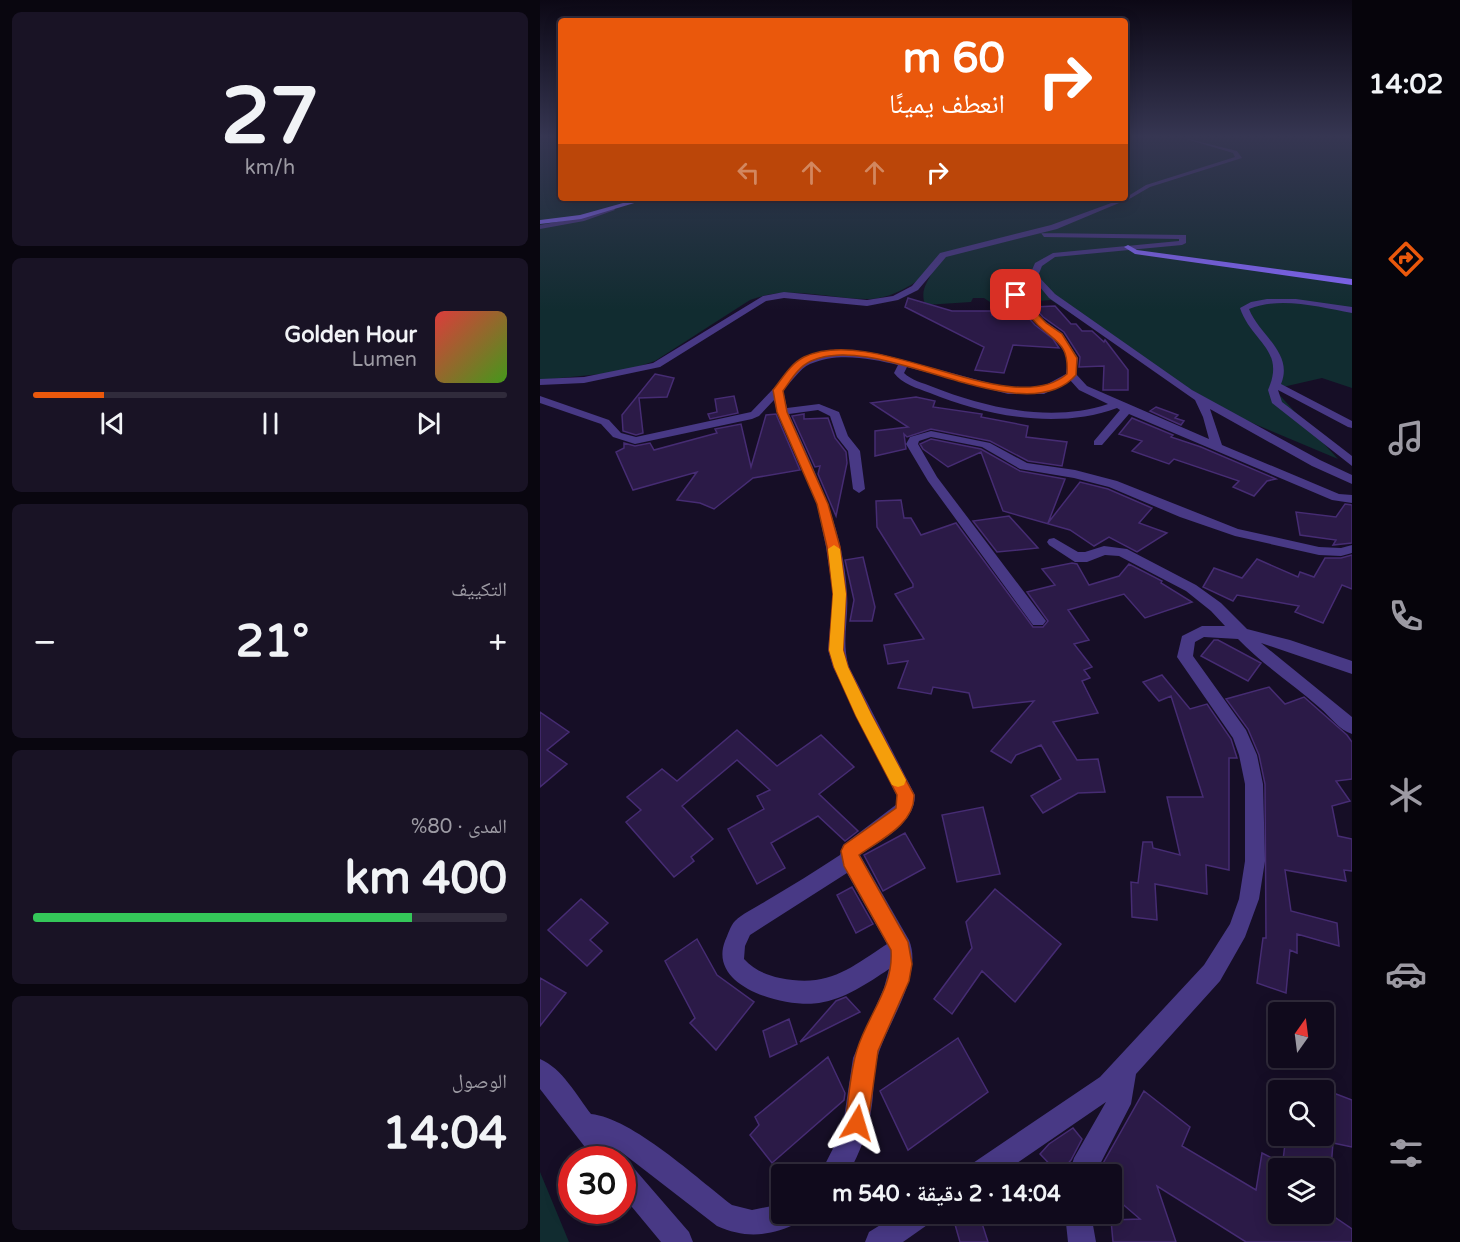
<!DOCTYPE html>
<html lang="ar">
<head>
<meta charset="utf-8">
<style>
  :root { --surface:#100a1c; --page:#191325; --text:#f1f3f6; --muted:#9c9aa3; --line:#302b3b; --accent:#ea580c }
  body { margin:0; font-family:"Varela Round","Noto Naskh Arabic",sans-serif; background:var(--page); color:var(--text); direction:rtl; height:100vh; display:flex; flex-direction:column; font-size:22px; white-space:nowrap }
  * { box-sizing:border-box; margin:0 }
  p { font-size:20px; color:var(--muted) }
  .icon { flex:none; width:33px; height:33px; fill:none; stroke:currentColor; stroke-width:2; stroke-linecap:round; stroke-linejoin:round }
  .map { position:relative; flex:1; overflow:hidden; direction:ltr }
  .sheet { display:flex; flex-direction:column; gap:12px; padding:12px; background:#09060f; width:540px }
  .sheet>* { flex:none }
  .banner { position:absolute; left:18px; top:18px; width:570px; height:183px; border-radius:6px; box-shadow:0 3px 15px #0003,0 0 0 2px var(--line); direction:rtl; background:#ea580c; color:#fff; overflow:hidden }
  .needle { width:39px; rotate:14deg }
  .tools { position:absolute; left:728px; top:1002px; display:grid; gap:12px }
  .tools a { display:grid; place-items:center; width:66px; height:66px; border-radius:6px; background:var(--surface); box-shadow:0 3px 15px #0003,0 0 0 2px var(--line); font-size:30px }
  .speed { position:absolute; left:18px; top:1146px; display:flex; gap:12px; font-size:30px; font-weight:700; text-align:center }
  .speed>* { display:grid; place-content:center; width:78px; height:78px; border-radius:50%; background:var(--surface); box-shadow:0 3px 15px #0003,0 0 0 2px var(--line); line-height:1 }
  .speed .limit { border:9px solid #d22; background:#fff; color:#111 }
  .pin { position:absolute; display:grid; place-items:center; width:51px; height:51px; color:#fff; margin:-26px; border-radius:12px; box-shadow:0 3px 9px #0006 }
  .me { position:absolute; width:66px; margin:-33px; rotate:7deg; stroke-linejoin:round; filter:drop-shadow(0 0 4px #0008) }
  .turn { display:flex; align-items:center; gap:21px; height:126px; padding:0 24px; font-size:27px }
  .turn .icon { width:78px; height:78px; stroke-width:2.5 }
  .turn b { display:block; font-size:42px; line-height:51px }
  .lanes { display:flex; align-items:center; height:57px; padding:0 24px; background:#0003; justify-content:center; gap:30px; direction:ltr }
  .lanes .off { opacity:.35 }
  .big { font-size:45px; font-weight:800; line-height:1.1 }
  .sheet .card { flex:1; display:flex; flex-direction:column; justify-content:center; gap:9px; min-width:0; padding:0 21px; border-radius:9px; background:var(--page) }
  .sheet .dial { align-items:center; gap:0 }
  .dial b { font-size:78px; line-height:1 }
  .song { display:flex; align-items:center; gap:18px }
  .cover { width:72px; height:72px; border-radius:9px; background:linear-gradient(135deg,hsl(0 70% 55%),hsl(100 70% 35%)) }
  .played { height:6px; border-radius:3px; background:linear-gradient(90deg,var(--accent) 15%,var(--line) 15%) }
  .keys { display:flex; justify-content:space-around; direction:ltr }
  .heat { display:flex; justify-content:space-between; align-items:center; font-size:33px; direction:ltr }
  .charge { height:9px; border-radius:4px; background:linear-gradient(90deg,#34c759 80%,var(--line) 0) }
  .trip { position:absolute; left:231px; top:1164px; width:351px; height:60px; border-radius:6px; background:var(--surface); box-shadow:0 3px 15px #0003,0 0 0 2px var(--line); font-weight:800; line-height:60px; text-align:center; direction:rtl }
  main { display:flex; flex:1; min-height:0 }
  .menu { display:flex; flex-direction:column; width:108px; justify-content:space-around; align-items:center; background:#06040b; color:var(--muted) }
  .menu .icon { width:42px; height:42px }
  .menu .active { color:var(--accent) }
  .menu b { font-size:27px; color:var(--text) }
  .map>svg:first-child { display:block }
  .green { fill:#112c30 }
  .building { fill:#2b1a47; stroke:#462c73; stroke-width:1.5 }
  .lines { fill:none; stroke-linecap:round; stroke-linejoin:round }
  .street { fill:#483985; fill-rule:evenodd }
  .secondary { fill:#866aff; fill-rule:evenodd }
  .route { fill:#ea580c; stroke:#983908; stroke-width:1.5 }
  .slow { fill:#f59e0b }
</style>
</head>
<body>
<main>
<nav class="menu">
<b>14:02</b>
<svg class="icon active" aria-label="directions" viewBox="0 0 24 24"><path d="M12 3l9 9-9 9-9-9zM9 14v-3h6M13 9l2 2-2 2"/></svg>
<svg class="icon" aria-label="music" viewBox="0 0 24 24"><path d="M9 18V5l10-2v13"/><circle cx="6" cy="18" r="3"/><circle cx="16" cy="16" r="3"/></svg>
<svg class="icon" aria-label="phone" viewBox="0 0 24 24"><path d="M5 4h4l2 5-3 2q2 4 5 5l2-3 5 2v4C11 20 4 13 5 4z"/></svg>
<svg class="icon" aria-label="climate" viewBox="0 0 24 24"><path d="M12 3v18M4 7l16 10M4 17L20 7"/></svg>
<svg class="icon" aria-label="car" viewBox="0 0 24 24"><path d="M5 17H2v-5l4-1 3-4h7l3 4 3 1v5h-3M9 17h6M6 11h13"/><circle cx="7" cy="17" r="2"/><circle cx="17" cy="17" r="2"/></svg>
<svg class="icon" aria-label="filters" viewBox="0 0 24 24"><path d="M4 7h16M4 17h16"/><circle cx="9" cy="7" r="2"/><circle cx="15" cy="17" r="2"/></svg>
</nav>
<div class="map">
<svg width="812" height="1242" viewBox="0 0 812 1242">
  <rect width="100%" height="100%" fill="#160e26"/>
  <path class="green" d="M0,137h21v61h564v-61h227v251l-30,-10 -48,11 64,70 -93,-39 -82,-46 -112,-74 -58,4 -9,-6h-11l-2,4 -46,3c-5,-16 2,-21 8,-35 -18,13 -39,28 -63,29 -40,1 -80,-15 -120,1l-95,61 -33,11 -82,8z
    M0,1172l29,70h-29z"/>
  <path class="building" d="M368,298l44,13h39l1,4 33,-1 10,11 18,14 6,9 -46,-3 -9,28 -29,-3 9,-23 -79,-40z
    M515,306l16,18h5l6,7h10l12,11 1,-2 23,30v20h-25l1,-24 -25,1 1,-10 -16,-25 -21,-15 -9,-10z
    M115,374l19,4 -7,19 -28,1 4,35 -7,2 -13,-4 -1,-16z
    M194,396l4,17 -28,6 -2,-5 9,-2 -2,-13z
    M376,397l19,4 -2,6 49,7 -1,3 47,9 -2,11 41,5 -5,24 -34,-5 -38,-20 -59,-12 -24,8 -3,-3 2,15 -31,7v-25l33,-4 -37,-24z
    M616,407l22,8 -3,3 9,3 -3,4 -31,-14z
    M236,414l24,56 -47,8 -39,31 -14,-6 -23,-3 20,-28 -64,18 -17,-38 8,-4v-5l11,3 15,-3 4,7 63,-17 -2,-4 26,-5 10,43 15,-52z
    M264,414v5l24,-1 7,20 11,14 1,11 -11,53 -18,-42 2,-8 -5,1 -23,-51z
    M592,418l41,17 -2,2 30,10 75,32 -9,2 -13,15 -21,-9 6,-6 -65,-22 -5,5 -37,-13 10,-10 -23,-7z
    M391,439l50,10 39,22 45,8 -17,44 32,-41 28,7 44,19 -13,15 28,10 -30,19 -28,-15 -15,9 -24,-16 -67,-19 -22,-59 -33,15 -25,-18 -3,-5z
    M361,500l3,18h7l10,17 35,-12 77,104h10l5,-6 -21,-29 28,-7 -13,-16 30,-6 5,1 12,21 30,-9 10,-12 33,17 -1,2 31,19 -47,16 -21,-24 -56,16 21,30 -15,4 18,23 -8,3 6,8 -8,3 16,32 -45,9 24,38 21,-1 7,33 -27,1 -35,20 -12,-17 30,-17 -20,-34 -25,10 -5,8 -20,-12 43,-50 -61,7 -4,-15 -36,-6 -2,7 -33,-6 10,-27 -20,3 -4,-19 40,-6 -29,-45 18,-7v-3l-36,-57 -1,-26z
    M805,504l7,1v38l-19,2 3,-5 -36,-5 -4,-23 40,5z
    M469,516l29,32 -41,4 -24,-31z
    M812,555v34l-10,-4 -19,38 -28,-11 4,-6 -62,-11 -4,6 -30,-14 11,-19 28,10 15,-19 41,18 2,-5 14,5 11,-19h16z
    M323,557l12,50 -3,14h-22l4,-21 -9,-40z
    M674,640h4l43,23 -13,18 -47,-25z
    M622,675l28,34 17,-5 24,35 6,19h-8v112l-23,-5 1,29 -52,-10 2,36 -25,-3 -1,-35 7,1 5,-41h9l1,6 27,7 -13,-58h36l-32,-101 -12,5 -16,-19z
    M729,687l16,17 19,-7 43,38 5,7v37l-16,2 14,20 -18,5 6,30 14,3v32l-8,-1 2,11 -61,-11 6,41 46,12 2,23 -42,-12v19l-7,-3 -4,43 -29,-10 6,-45h3l-1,-154 -6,-29 -11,-26 -22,-30z
    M0,712l29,20 -22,18 20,14 -27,23z
    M197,730l40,36 44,-31 33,32 -35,27 39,37 -13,10 -27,-25 -47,27 14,25 -28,16 -29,-55 36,-20 -7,-13 13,-6 -33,-30 -55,46 31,33 -22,18 3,4 -20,16 -48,-55 15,-12 -14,-13 35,-28 15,12z
    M443,807l17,67 -43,8 -15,-67z
    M365,833l20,35 -42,23 -19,-36z
    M312,887l21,37 -17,9 -19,-38z
    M455,889l66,55 -46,58 -33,-31 -30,43 -18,-15 38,-51 -6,-26z
    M41,899l27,24 -18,17 12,11 -15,15 -39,-36z
    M157,939l20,36 37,27 -38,48 -26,-27 5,-5 -30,-57z
    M0,978l26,15 -26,33z
    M306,997l14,15 -60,30 36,-41z
    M249,1019l8,25 -27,13 -7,-26z
    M418,1038l30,54 -80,58 -28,-59z
    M288,1057l17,36 -1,7 -72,63 -22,-28 9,-10 -4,-8z
    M783,1089l29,11v47l-19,-4 -2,25h-49l4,-32h37z
    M604,1091l46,36 -8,19 74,44 6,-37 16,8v53h52l22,15v13h-106l-89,-56 19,56h-63l-2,-22 29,-1 -28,-24v-21h-15z
    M533,1128l9,11 -11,21 -12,14 -19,-20 9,-10z
    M412,1214h27l9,28h-28z"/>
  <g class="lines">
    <path class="street" d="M640,137l57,14 5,7 -92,29 -19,11 -74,31 -111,28 -28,33 -20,10 -31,6 -83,-8 -18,3 -106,66 -76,16 -44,2v-6l44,-2 69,-14 110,-67 21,-4 83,8 26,-4 19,-10 28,-33 111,-28 74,-27 21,-13 89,-28 -2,-4z
      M73,207l2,3 -31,11 -44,8v-4l43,-8z
      M501,233l145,2v8l-4,2 -127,12 -13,9 -4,10 17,18 137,96 128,70 32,15v9l-40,-18 -102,-57 12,36 117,49 13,1v8l-20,-3 -203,-86 -27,31h-8v-4l26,-31 -3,-2c-59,22 -131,8 -187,-15 -13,-5 -28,-9 -36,-20l4,-8c-28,-7 -61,-13 -88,-1 -10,4 -19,19 -27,26l4,18 32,-4 20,8 9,24 12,15 5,38 -6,4 -6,-4 -5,-38 -11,-14 -7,-21 -12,-6 -29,4c26,58 55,115 58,180 2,26 -6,47 2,73l66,128c0,29 -34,45 -55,60l49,85c15,36 -23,84 -32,119 -4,15 -3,30 -5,46 -3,24 -12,48 -24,69h-28l22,-43 11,-73 31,-70 5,-19c-21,14 -44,30 -70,34 -32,5 -112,-15 -94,-62 3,-6 5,-15 10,-20 8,-8 22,-14 31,-20 25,-15 50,-30 74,-46l3,-10 54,-41v-8l-64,-129 -5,-17 5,-56 -7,-47 -9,-43 -40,-92 -3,-12 -15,16 -7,3 -117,25 -22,-7 -12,-13 -61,-21v-7l69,24 12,13 15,4 115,-25 50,-52 39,-10 40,4 128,34 34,-1 24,-13 2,-16 -13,-21 -19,-14 -24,-28 4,-23 16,-2 3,-7 18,-10 126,-12v-2l-135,-2zM490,275l19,23 146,102 8,17 6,22 -122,-53 -11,-12 2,-16 -16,-25 -20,-14 -22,-24 3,-19zM367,367l101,27h36l26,-14 9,10 29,14c-56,19 -122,4 -175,-17 -10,-4 -22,-7 -29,-14zM307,873l40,71c-38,25 -59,44 -107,34 -14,-3 -26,-8 -36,-19l1,-13 5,-11z
      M727,299h29l56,8v6c-32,-6 -72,-17 -103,-4 10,26 45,44 32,75l71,37v7l-4,-1 -70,-37 4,12 70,54v10l-80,-63 -4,-13c18,-41 -16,-47 -28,-82l11,-6z
      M391,431l59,12 37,20 48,7 42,11 121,48 81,18 22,1 11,-3v8l-11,3 -22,-1 -84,-19 -55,-19 -71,-30 -35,-9 -54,-9 -38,-22 -51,-10 -12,4 -1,3 19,33 106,140 3,4 -3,4h-10l-105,-144 -22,-37 4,-7z
      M514,538l24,14h7l19,-6 23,3 69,36 25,18 26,26 43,11 62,21v13l-91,-31 91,74v17c-13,-4 -22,-18 -32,-26 -27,-24 -57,-43 -82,-69l-34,-2 -9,5 -2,14 53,74 11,25 6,29 2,77 -6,38 -14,38 -25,44 -84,93 -5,30 -36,70h-26l5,-16 32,-56 -105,72h-35l4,-9 130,-88 104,-112 26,-41 9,-25 6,-38v-77l-6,-29 -6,-17 -56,-81 5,-21 20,-10h23l-14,-15 -25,-20 -67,-35 -14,-1 -18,7h-12l-26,-17 -2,-3 2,-3z
      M0,1059c22,9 37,37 51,55 41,4 107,65 141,91l20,5 30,-6v10h20l-4,9c-28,13 -52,16 -81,3l-97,-75 3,11 8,3 58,67 4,10h-32l-39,-47v-35h-27l-55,-71z
      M358,1214h36l-4,9 -27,19h-38l4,-10z
      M525,1214h26l5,28h-28z"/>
    <path class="secondary" d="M101,198h10l-70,21 -41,5v-4l40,-5z
      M588,245l9,5 215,29v6l-217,-31 -11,-7z"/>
  </g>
  <linearGradient id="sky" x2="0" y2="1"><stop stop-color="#0c0815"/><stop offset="0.44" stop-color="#363652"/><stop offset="1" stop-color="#363652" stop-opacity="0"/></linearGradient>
  <rect width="812" height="310" fill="url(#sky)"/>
  <path class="route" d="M476,292l30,31 16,11 15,24 -1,17c-53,60 -197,-46 -265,-14 -13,6 -20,19 -28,30l4,21 41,92 12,43 6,47 -3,56 5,17 23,47 43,81c1,29 -34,45 -55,60l49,87 4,22 -3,17 -31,70 -10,72 -3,8 -8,3 -8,-3 -4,-8c4,-24 5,-51 12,-73 10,-34 37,-62 34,-100l-47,-84 -3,-15 3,-6 52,-37 1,-13 -41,-79 -22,-49 -5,-17 4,-56 -6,-47 -10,-43 -40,-92 -4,-22c9,-11 17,-26 31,-33 72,-34 206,65 263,17 2,-30 -10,-31 -29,-49 -9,-9 -17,-19 -25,-29v-3z"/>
  <path class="slow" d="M294,545l6,4 6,45 -3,56 5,17 23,47 35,66 -2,5 -6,2 -6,-2 -36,-69 -22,-49 -5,-17 4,-56 -5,-45z"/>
</svg>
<div class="tools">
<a><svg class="needle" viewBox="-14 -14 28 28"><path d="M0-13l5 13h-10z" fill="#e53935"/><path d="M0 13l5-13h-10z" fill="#9c9aa3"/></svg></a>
<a><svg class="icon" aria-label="search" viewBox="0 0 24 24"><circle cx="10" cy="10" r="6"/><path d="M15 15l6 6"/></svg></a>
<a><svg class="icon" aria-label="layers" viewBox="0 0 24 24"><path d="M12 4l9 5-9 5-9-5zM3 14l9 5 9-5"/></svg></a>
</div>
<div class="speed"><div class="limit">30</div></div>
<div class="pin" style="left:476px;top:295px;background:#d93025"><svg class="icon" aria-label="arrive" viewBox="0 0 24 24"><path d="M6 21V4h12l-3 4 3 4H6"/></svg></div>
<svg class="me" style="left:317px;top:1123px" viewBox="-20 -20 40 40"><path d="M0-17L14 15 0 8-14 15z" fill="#ea580c" stroke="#fff" stroke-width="4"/></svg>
<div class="trip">14:04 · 2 دقيقة · 540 m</div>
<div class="banner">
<div class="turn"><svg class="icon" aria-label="right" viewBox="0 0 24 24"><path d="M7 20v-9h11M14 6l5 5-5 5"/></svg><div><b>60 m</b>انعطف يمينًا</div></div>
<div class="lanes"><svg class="icon off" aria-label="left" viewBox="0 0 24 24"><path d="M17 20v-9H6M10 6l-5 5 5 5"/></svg><svg class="icon off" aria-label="ahead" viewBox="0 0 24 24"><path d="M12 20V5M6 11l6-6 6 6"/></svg><svg class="icon off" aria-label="ahead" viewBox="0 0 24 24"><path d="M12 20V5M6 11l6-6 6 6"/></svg><svg class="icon" aria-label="right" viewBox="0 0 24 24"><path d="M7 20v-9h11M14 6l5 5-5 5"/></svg></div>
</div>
</div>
<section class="sheet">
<div class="card dial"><b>27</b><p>km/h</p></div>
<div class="card">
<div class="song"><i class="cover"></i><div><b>Golden Hour</b><p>Lumen</p></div></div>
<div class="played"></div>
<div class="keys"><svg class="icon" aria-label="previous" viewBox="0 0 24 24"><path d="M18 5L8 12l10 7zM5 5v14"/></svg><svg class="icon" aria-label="pause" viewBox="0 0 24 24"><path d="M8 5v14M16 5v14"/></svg><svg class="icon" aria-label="next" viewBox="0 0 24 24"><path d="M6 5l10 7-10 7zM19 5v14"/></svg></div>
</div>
<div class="card"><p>التكييف</p>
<div class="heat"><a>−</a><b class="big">21°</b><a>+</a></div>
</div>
<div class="card"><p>المدى · 80%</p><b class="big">400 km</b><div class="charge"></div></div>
<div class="card"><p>الوصول</p><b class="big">14:04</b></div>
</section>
</main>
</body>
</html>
